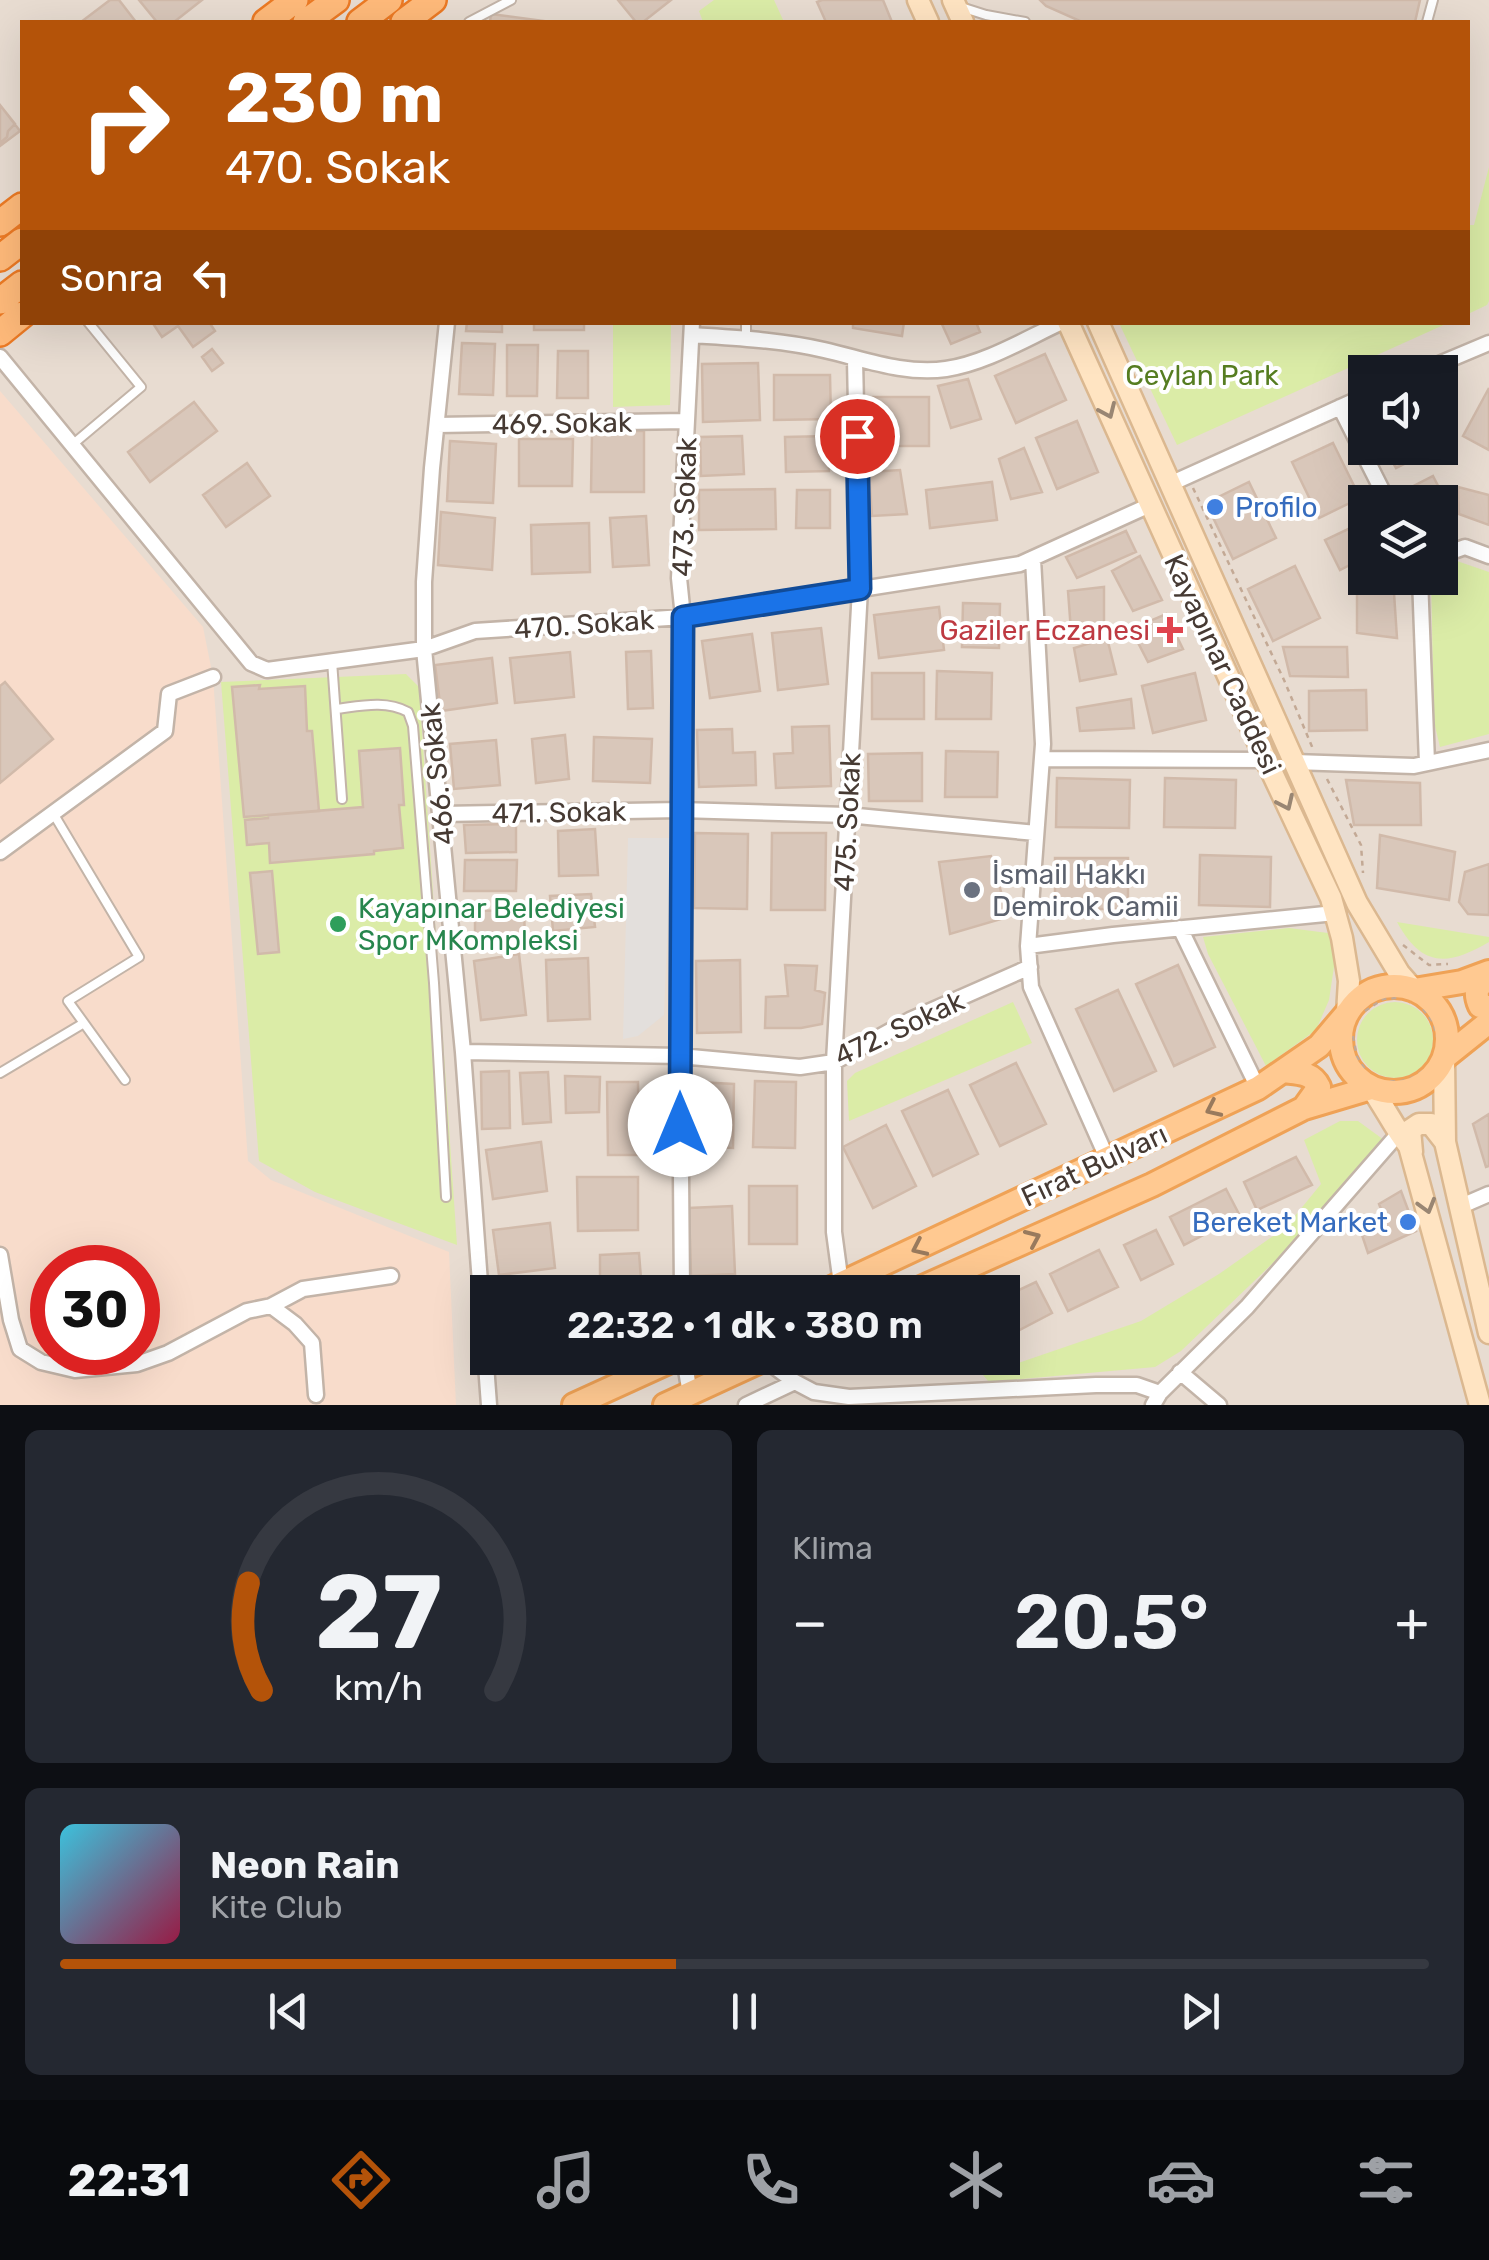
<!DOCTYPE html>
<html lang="tr">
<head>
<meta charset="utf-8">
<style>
  :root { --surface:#171b24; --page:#242831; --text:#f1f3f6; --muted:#9ea1a6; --line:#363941; --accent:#b45309 }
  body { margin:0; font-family:Rubik,sans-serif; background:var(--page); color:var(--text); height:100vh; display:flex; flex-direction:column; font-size:38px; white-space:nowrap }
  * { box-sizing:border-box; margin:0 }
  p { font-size:32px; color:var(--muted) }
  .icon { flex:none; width:55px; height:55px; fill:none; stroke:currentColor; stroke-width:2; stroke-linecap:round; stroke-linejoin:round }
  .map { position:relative; height:1405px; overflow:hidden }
  .panel { display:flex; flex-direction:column; gap:25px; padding:25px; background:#0d0f14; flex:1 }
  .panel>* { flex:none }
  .banner { position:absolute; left:20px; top:20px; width:1450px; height:305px; border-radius:0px; box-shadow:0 10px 40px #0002; background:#b45309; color:#fff; overflow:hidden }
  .controls { position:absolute; left:1348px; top:355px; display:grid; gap:20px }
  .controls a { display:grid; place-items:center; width:110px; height:110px; border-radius:0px; background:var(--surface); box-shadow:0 10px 40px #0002; font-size:50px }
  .speed { position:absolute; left:30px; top:1245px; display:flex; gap:20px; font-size:50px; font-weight:700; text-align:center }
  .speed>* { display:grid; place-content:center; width:130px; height:130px; border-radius:50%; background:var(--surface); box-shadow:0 10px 40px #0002; line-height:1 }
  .speed .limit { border:15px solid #d22; background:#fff; color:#111 }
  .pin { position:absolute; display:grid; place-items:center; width:85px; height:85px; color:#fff; margin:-42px; border:5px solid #fff; border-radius:50%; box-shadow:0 2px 10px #0007 }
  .me { position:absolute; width:110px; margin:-55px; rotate:0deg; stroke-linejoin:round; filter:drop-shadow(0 0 8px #0008) }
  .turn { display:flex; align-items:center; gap:35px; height:210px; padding:0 40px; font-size:45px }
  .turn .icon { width:130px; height:130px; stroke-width:2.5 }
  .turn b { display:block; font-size:70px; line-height:85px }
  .then { display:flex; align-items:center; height:95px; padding:0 40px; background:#0003; gap:20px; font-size:38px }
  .big { font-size:75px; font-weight:600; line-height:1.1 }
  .panel .tile { flex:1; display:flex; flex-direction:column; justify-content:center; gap:15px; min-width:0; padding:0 35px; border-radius:15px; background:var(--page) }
  .panel .dial { align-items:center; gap:0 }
  .dial svg { height:260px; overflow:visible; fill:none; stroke:var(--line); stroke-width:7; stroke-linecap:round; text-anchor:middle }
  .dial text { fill:var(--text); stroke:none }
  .song { display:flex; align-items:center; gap:30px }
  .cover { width:120px; height:120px; border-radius:15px; background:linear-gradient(135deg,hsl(190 70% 55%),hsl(340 70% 35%)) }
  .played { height:10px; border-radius:5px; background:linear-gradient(90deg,var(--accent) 45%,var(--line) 45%) }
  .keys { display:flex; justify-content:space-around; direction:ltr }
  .heat { display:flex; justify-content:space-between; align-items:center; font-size:55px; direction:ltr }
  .panel .tiles { flex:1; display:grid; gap:25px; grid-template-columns:1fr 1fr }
  .tile:last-child { grid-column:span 2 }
  .trip { position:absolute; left:470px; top:1275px; width:550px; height:100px; border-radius:0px; background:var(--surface); box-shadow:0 10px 40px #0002; font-weight:600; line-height:100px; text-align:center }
  .tabs { display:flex; height:160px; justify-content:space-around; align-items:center; background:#090b0e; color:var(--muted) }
  .tabs .icon { width:70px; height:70px }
  .tabs .selected { color:var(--accent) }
  .tabs b { font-size:45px; color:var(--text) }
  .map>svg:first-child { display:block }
  .residential { fill:#e8dcd1; fill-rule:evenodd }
  .commercial { fill:#f8dccb; fill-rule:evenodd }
  .green { fill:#dbeca7 }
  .parking { fill:#e3dfdc }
  .building { fill:#d9c7ba; stroke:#d1baaa; stroke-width:2.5 }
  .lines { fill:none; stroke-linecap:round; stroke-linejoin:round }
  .service-casing { stroke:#c3b4a8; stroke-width:12 }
  .minor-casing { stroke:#c3b4a8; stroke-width:19 }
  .secondary-casing { stroke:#dbb890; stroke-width:25 }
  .primary-casing { stroke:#efa256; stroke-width:28 }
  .trunk-casing { stroke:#ec7a24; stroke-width:30 }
  .path { stroke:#c3a995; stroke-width:2.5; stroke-dasharray:5 5; stroke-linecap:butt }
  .service { stroke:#fff; stroke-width:8 }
  .minor { stroke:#fff; stroke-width:14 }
  .secondary { stroke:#ffe4c2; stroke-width:20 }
  .primary { stroke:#ffc991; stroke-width:22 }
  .trunk { stroke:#ffba7a; stroke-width:25 }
  .oneway { stroke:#998673 }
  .oneway2 { stroke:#997a5d }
  .route-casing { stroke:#114b97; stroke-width:25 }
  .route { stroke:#1a73e8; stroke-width:18 }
  .shop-dot { fill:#3f7fe0; stroke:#fff; stroke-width:4 }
  .health-dot { fill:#e0444e; stroke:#fff; stroke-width:4 }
  .worship-dot { fill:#6b7280; stroke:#fff; stroke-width:4 }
  .leisure-dot { fill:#2e9e5b; stroke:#fff; stroke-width:4 }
  .labels { text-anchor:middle; stroke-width:8; stroke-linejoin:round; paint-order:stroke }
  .park-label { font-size:28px; fill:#567d21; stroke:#fff }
  .street-label { font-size:28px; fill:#463a33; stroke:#fff }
  .shop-label { font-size:28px; fill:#366cbe; stroke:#fff; text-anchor:start }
  .health-label { font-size:28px; fill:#be3a42; stroke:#fff; text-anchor:end }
  .worship-label { font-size:28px; fill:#5b616d; stroke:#fff; text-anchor:start }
  .leisure-label { font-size:28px; fill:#27864d; stroke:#fff; text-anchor:start }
</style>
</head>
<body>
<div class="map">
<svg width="1489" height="1405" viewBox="0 0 1489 1405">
  <rect width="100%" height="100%" fill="#f3ebe3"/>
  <path class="residential" d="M0,0h1489v1405h-1489zM22,22h1446v300h-1446zM1365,372h75v76h-75zM1365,502h75v76h-75zM52,1268h86v84h-86zM488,1292h514v66h-514z"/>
  <path class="commercial" d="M0,391l203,236 10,50 35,484 23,19 178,72 7,153h-456zM52,1268h86v84h-86z"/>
  <path class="green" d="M714,0h60l10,22h-81l-4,-11z
    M1489,167v134l-2,4 -19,9v-89h6z
    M613,323h58l-1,82 -57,2z
    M1119,323h329l-271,122z
    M1457,561l32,11v162l-49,13 -6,-25 -3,-144h9v-7z
    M406,674l13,13 38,558 -142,-53 -56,-31 -38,-479z
    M1397,922l92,15v5c-41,24 -67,26 -92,-20z
    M1289,928l39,5 7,27 -6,40 -13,30 -50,36 -58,-112 -5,-17z
    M1357 1040a38 38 0 1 1 76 0a38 38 0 1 1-76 0Z
    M1013,1002l19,41 -183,78 -2,-40 8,-8z
    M1340,1121h18l26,19 -90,103 -113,108 -26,16 -166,15 -6,-7 158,-54 78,-47 67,-47 35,-43 -17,-44z"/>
  <path class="parking" d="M628,838h43l-7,177 -26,21 -15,3z"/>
  <path class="building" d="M110,0h9l17,22h-55z
    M139,0h63l-28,22h-17z
    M618,0h53l-28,22h-7z
    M822,0h61l9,22h-66l-9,-20z
    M1040,0h380l-5,22h-333l-36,-16z
    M491,14l60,8h-61z
    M0,105l15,19 -7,7 -1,6 -7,6z
    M0,105l20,26 -20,15z
    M152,322h57l6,9 -22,16 -15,-21 -16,11z
    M467,322h35v10l-36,-1z
    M534,322h50v8h-50z
    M853,322h51l-2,14 -49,-8z
    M941,322h35l4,10 -29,12z
    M462,343l33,1 -2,51 -34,-1z
    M507,345h31l-1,51h-30z
    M212,349l11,14 -11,8 -10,-14z
    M558,351h30v47h-31z
    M1045,354l21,46 -50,23 -21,-47z
    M758,363l2,57 -57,2 -1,-58z
    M774,375h56l1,44 -57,1z
    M968,379l13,40 -30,9 -13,-42z
    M1489,388v62l-26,-14z
    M873,397h56v49h-56z
    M194,402l23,29 -67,51 -22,-30z
    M1077,421l21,51 -41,17 -21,-51z
    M592,431h52v61h-53z
    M742,436l2,38 -43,2 -1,-39z
    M828,436l1,35 -43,1 -1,-35z
    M519,439h54l-1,47h-53z
    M450,441l46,3 -3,59 -46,-2z
    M1333,443l27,55 -41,20 -27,-56z
    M1024,448l18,44 -31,7 -12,-40z
    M1385,448h51l-40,20z
    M247,463l23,33 -44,31 -23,-32z
    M900,470l7,44 -35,2 -3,-44z
    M1433,476l19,37 -12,6v-17h-35l-5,-9z
    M992,482l5,38 -67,8 -4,-38z
    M1249,482l27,56 -43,21 -27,-56z
    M1458,487l31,8v30l-30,-11z
    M775,489l1,40 -77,1v-40z
    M797,490h33v38h-34z
    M441,512l54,6 -3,52 -54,-5z
    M646,516l3,49 -36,2 -3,-49z
    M1365,521v36l-25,13 -15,-30z
    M589,523l1,49 -58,2 -1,-49z
    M1126,531l10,21 -59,26 -11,-21z
    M1140,556l22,44 -29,11 -21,-40z
    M1295,566l25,52 -47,23 -25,-52z
    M1378,578h15l4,60 -40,-5v-43l6,-11z
    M1104,587v44h-33l-3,-40z
    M963,603l37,1 -1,44 -37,-1z
    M939,607l5,43 -65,8 -5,-43z
    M1166,614l17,35 -35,13 -17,-33z
    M821,628l7,56 -50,6 -6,-57z
    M752,634l8,57 -50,7 -8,-57z
    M1107,638l9,36 -36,7 -6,-33z
    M1283,647h64l1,30 -58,-1z
    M651,651l2,57 -25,1 -2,-57z
    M570,652l4,45 -59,6 -5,-45z
    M492,658l5,45 -56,8 -6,-46z
    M937,671l55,2 -1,46h-55z
    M872,673h52v46h-52z
    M1195,673l11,47 -53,13 -11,-47z
    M5,682l48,57 -53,44v-97z
    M260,685l-1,4 46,-3 2,45h5l7,80 -75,6 -12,-130z
    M1366,690l1,40 -58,1v-40z
    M1131,699l3,29 -54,3 -3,-23z
    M829,726l2,60 -55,2 -2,-34 19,-1 -1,-26z
    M732,729l1,24 22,-1 1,33 -57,2 -2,-57z
    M565,735l4,44 -33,4 -4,-44z
    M594,737l58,2 -2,44 -57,-2z
    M496,740l4,45 -46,4 -4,-45z
    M400,748l4,57h-5l4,43 -29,3v3l-104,9 -1,-20 -22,2 -2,-25 23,-2v-3l95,-8 -4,-56z
    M946,751l52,1 -1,45h-52z
    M922,753v48h-53l-1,-47z
    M1057,778l73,2 -1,48 -73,-1z
    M1165,778l71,2 -1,48 -71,-1z
    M1346,780l74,3 1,42h-67z
    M516,824v28l-50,1 -2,-28z
    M595,829l3,46 -39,1 -1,-45z
    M695,833l53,1 -1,75 -53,-1z
    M772,833h54l-1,77h-54z
    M1380,835l75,17 -6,48 -72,-12z
    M1200,855l71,2 -1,50 -71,-2z
    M991,856l17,61 -58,17 -11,-72z
    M1055,858h73v51h-73z
    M465,860h52l-1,31h-52z
    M1489,864v51l-21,-1 -9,-12 6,-30z
    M272,871l7,81 -21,2 -8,-81z
    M591,894l4,33 -42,4 -3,-35z
    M524,910l1,29 -50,2v-30z
    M519,954l7,61 -45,5 -7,-59z
    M588,958l2,61 -42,2 -2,-61z
    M740,960l1,72 -44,1 -1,-72z
    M785,965l32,1 -2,24 10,3 -3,31 -21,4h-36l1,-31 22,-1z
    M1178,965l37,82 -41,19 -38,-82z
    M1118,990l38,81 -42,20 -38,-82z
    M1016,1063l30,61 -46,22 -30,-61z
    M509,1071l1,57 -28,1 -1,-57z
    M548,1072l3,50 -28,2 -3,-51z
    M565,1076l35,1 -1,35 -33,1z
    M755,1081l41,1 -1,66 -42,-1z
    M607,1082h31l1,73h-31z
    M697,1082l37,2 -1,64 -41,-2z
    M948,1090l30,64 -45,22 -31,-65z
    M1489,1114v52l-3,1 -13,-43z
    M886,1125l30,61 -43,22 -30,-61z
    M541,1142l6,49 -54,8 -7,-49z
    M1296,1157l16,28 -55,25 -13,-28z
    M577,1177h61v53l-60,1z
    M749,1186h48v58h-48z
    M1226,1189l14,27 -56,29 -14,-28z
    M1401,1191l15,40 -48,22 -6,-18 13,-5 -5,-10 13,-6 -4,-10z
    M732,1206l3,68 -44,2 -2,-68z
    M550,1223l5,45 -56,7 -6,-45z
    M1156,1230l17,34 -32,16 -17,-35z
    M1099,1250l19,37 -50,24 -18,-37z
    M639,1253l3,39h-42v-37z
    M1036,1282l16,31 -44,23 -6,-10v-28z"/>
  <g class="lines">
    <g class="service-casing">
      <path id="service" d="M961,7l25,8 39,7
        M469,22l42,-22
        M1427,22l6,-22
        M746,339v-17
        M72,445l69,-58 -53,-65
        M332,661l10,138
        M336,709c25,-3 49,-9 72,3l5,14 21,257 12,214
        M53,813l86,144 -71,44 57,79
        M0,1073l84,-50"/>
    </g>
    <g class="minor-casing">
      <path id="minor" d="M447,322l-15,146 -8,114v67l39,403 26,353
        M692,335c44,3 89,5 132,15 40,9 80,25 122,19 40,-6 79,-30 116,-47
        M0,357l251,306 16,7 157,-21 51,-18 208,-14 337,-53 130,-59
        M1420,372l69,-29
        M1340,407l48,95
        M437,425l250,-4
        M1170,484l195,-88
        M1440,556l25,-9 24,9
        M1033,559l10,185 -15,202 3,41 76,171
        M1420,578l7,185
        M1042,759l224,1
        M1294,762l120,4 75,-16
        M442,814l239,-4 166,5 189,18
        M0,852l165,-121 4,-37 44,-17
        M1180,928l78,160
        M1028,946l85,-11 222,-22
        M463,1052l217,4 120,11 34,-5 76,-42 120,-53
        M1459,1207l30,-13
        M0,1255l11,65 9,29 21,13 34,8 62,-6 31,-11 79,-42 24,-5 24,18 17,19 4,52
        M841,1284l-7,-52v-170l26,-473 -5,-229
        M682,1292l-2,-236 3,-439 -4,-39 13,-256
        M271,1306l32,-17 88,-13
        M684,1358l6,36
        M764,1359l31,23 19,10 35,5 247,-12h41l23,8
        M1180,1372l39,33
        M746,1405l49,-23
        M1153,1405l7,-12 87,-86 152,-174"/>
    </g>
    <g class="secondary-casing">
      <path id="secondary" d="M918,0l10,22
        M953,0l10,22
        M1068,322l198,438 65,138 11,40 7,43 -2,32
        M1098,322l259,581 42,70 15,17
        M1444,1058l1,84 44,191
        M1371,1088c14,19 23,40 38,58l71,259
        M1412,1152l-2,-22 9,-6h12l14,18"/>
    </g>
    <g class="primary-casing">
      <path id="primary" d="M1489,978c-13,9 -15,14 -9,28l9,1
        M1341 1039a53 53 0 1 1 106 0a53 53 0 1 1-106 0Z
        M1414,990l48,-8 27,-10
        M1444,1058l45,-36
        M1283,1071c15,2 29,1 36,16l-15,21
        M823,1292l435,-204 61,-42 28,-33
        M912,1292l240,-107 152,-77 67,-20
        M574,1405l103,-47
        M665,1405l102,-47"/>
    </g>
    <g class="trunk-casing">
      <path id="trunk" d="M266,22l29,-22
        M306,22l30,-22
        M360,22l29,-22
        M404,22l29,-22
        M0,223l22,-17
        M0,258l22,-17
        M0,301l22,-17
        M0,333l22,-18"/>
    </g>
    <path class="path" d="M1193,488l91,192 29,69
      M1327,779l34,66 2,28
      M1403,945l26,20 19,-1
      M1423,1009l10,13 4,15
      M1365,1011l18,-12 15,-1
      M1353,1036l4,21 8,12
      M1390,1081c16,2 27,-4 38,-15"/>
    <use href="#service" class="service"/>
    <use href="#minor" class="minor"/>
    <use href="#secondary" class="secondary"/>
    <use href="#primary" class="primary"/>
    <use href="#trunk" class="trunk"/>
  </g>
  <defs><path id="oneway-chevron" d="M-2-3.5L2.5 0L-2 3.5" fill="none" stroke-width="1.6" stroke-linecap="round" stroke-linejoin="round" transform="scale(2.5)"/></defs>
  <g class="oneway">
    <use href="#oneway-chevron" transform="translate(1108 411) rotate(66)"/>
    <use href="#oneway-chevron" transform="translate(1286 803) rotate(65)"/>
    <use href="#oneway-chevron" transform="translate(1427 1206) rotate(74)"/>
  </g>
  <g class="oneway2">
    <use href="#oneway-chevron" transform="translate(1213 1109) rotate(155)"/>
    <use href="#oneway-chevron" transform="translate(1033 1238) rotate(-24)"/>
    <use href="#oneway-chevron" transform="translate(919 1248) rotate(155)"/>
  </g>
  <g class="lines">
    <g class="route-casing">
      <path id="route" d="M680,1125l3,-508 177,-28 -3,-153"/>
    </g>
    <use href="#route" class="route"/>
  </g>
  <g class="shop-dot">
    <circle cx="1215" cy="507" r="10"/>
    <circle cx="1408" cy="1222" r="10"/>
  </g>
  <path class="health-dot" d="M1165 615h10v10h10v10h-10v10h-10v-10h-10v-10h10z"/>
  <circle class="worship-dot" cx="972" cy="890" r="10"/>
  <circle class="leisure-dot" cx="338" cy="924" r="10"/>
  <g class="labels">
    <g class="park-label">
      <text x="1202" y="385">Ceylan Park</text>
    </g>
    <g class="street-label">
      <text transform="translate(562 423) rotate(-1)" y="10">469. Sokak</text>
      <text transform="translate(684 507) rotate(-88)" y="10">473. Sokak</text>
      <text transform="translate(584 624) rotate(-4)" y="10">470. Sokak</text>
      <text transform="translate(1223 664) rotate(65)" y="10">Kayapınar Caddesi</text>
      <text transform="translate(437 774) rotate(-96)" y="10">466. Sokak</text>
      <text transform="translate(559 812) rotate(-1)" y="10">471. Sokak</text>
      <text transform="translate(847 822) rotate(-87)" y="10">475. Sokak</text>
      <text transform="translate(899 1028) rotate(-25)" y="10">472. Sokak</text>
      <text transform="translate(1094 1165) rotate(-25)" y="10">Fırat Bulvarı</text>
    </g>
    <g class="shop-label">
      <text x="1235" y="517">Profilo</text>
      <text x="1388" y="1232" text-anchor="end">Bereket Market</text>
    </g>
    <g class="health-label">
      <text x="1150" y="640">Gaziler Eczanesi</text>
    </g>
    <g class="worship-label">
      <text x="992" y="884">İsmail Hakkı<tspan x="992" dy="32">Demirok Camii</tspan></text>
    </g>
    <g class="leisure-label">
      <text x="358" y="918">Kayapınar Belediyesi<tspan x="358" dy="32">Spor MKompleksi</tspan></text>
    </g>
  </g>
</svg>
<div class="controls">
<a><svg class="icon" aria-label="sound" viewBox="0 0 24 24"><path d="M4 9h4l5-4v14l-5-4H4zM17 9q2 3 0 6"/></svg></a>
<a><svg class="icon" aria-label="layers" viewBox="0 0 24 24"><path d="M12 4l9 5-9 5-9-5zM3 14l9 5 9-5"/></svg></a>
</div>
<div class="speed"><div class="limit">30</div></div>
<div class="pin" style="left:857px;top:436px;background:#d93025"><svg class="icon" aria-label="arrive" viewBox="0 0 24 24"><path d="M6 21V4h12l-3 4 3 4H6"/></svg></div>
<svg class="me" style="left:680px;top:1125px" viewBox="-20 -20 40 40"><circle r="19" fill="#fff"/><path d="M0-13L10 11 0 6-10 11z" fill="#1a73e8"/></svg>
<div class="trip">22:32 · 1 dk · 380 m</div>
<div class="banner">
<div class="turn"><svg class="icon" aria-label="right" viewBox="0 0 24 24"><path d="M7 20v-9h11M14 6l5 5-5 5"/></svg><div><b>230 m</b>470. Sokak</div></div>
<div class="then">Sonra<svg class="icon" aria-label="left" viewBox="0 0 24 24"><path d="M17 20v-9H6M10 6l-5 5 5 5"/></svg></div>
</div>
</div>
<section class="panel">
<div class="tiles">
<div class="tile dial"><svg viewBox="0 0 100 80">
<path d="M14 69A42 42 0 1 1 86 69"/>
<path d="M14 69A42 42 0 0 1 10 36" stroke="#b45309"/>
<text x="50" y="56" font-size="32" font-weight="700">27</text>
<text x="50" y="72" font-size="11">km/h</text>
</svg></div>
<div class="tile"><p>Klima</p>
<div class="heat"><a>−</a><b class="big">20.5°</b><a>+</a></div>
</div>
<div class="tile">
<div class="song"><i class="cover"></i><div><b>Neon Rain</b><p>Kite Club</p></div></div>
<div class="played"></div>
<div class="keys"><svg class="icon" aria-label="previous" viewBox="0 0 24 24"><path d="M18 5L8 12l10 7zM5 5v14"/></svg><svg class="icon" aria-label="pause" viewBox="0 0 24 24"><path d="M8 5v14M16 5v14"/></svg><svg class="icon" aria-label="next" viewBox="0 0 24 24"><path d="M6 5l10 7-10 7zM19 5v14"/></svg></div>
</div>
</div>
</section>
<nav class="tabs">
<b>22:31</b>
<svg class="icon selected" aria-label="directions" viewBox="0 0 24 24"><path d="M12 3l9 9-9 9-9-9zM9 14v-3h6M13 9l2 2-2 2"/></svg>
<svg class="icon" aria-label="music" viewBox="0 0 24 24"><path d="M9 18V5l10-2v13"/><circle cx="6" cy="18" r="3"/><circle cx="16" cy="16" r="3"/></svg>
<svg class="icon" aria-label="phone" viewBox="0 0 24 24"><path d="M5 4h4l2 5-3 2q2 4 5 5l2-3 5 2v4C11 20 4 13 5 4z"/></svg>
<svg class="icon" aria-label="climate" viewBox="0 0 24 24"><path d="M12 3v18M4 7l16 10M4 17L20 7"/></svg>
<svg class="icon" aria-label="car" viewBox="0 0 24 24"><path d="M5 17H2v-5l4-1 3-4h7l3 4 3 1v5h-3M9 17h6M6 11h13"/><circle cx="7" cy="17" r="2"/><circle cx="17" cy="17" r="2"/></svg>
<svg class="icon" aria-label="filters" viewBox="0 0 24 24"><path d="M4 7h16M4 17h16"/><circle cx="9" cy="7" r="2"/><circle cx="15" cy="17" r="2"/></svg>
</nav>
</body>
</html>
